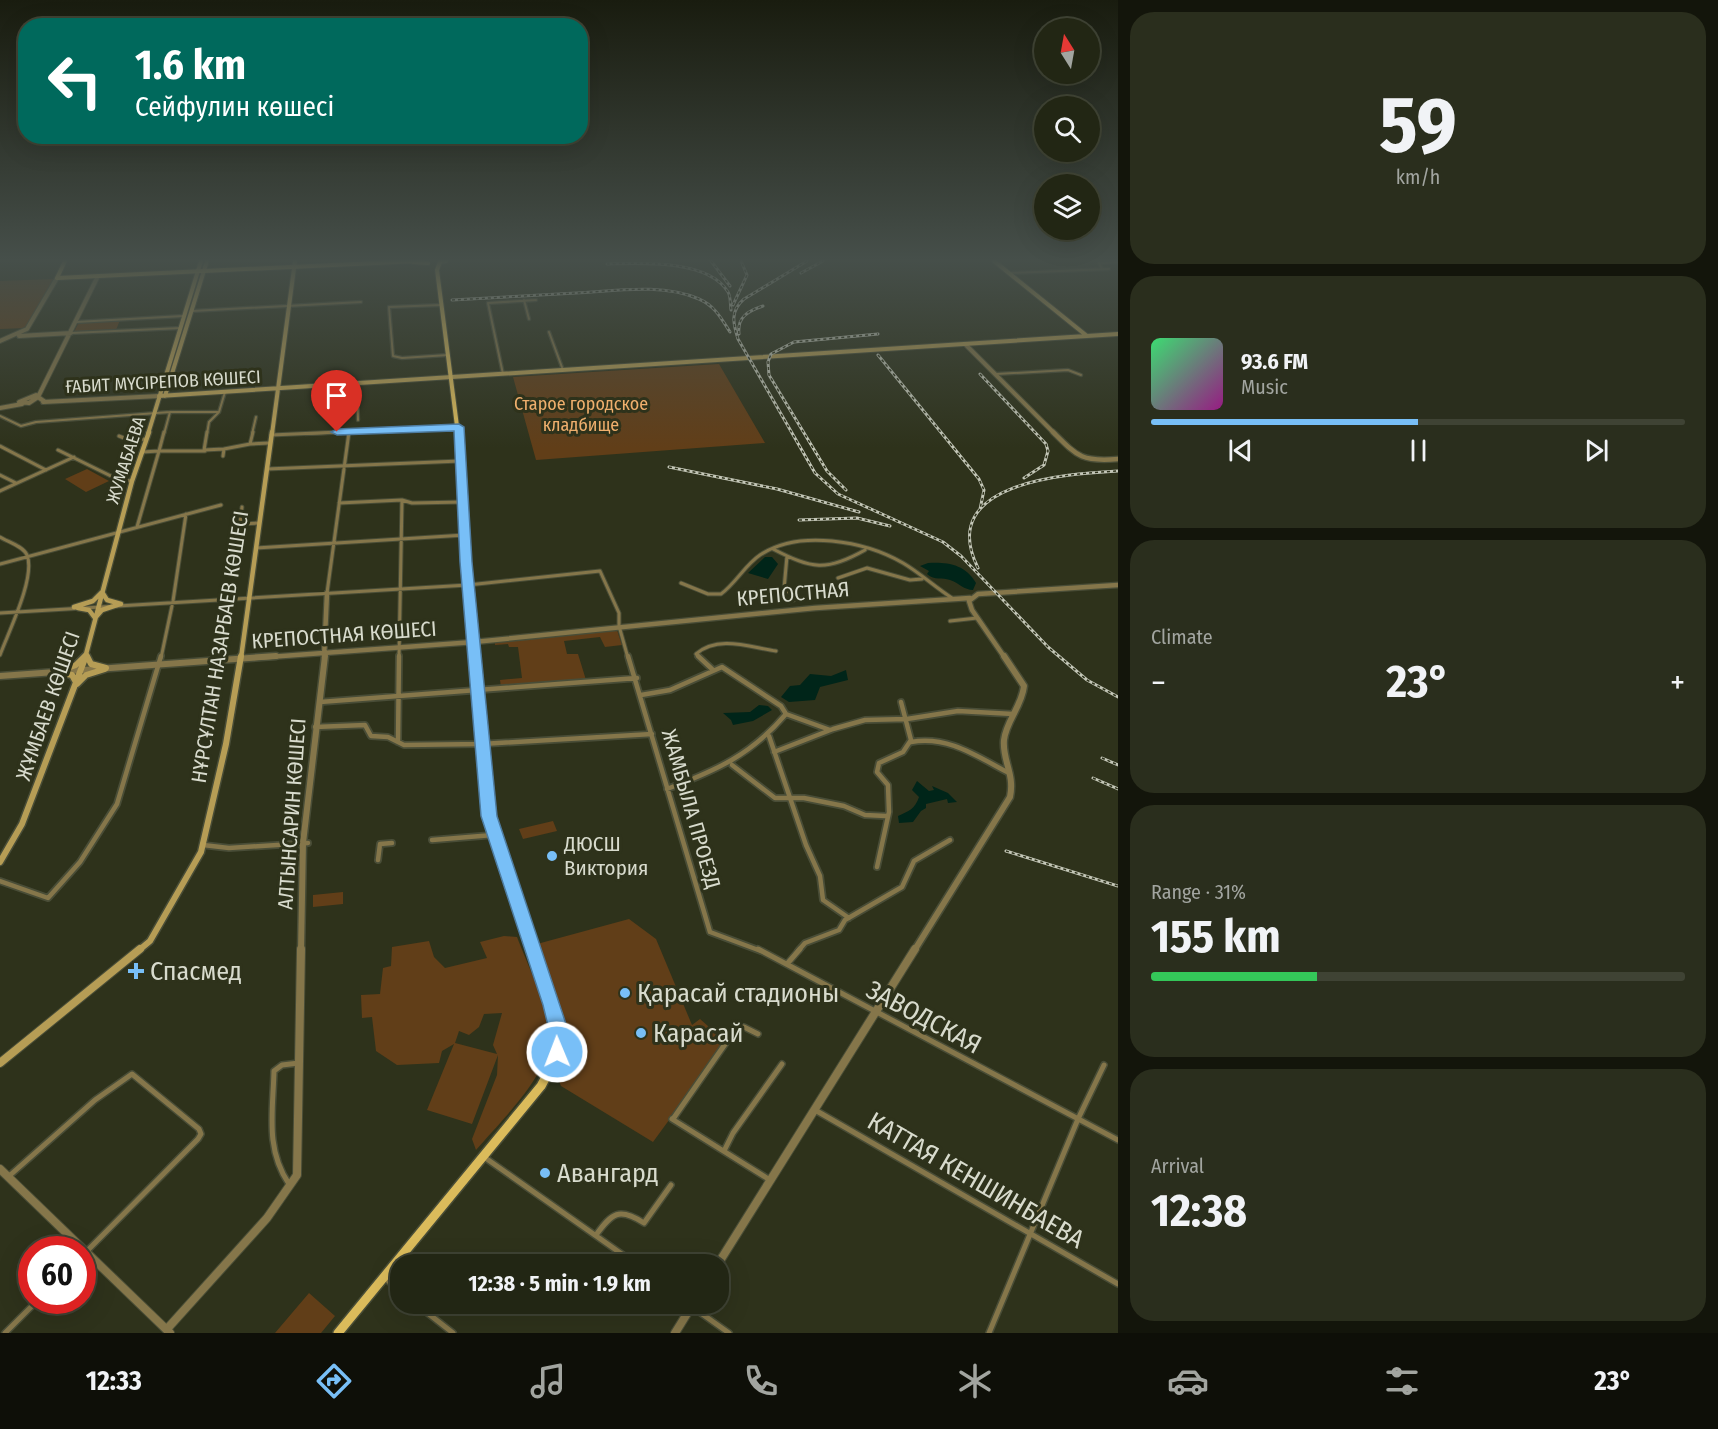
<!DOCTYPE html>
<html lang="en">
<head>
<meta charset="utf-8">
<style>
  :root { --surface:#222614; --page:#2a2e1d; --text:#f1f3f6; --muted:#a2a5a0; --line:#3f4334; --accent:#78bff7 }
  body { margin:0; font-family:"Fira Sans Condensed",sans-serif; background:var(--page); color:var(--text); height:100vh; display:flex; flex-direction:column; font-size:22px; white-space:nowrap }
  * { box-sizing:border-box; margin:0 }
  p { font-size:20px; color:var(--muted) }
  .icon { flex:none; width:33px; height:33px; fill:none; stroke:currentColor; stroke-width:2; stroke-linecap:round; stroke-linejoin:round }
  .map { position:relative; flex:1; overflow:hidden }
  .side { display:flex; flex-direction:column; gap:12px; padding:12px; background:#13150b; width:600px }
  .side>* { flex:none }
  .banner { position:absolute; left:18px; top:18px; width:570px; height:126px; border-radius:24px; box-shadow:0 6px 24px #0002,0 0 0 2px var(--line); background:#00695c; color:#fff; overflow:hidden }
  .needle { width:39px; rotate:349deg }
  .buttons { position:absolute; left:1034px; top:18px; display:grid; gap:12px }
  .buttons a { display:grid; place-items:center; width:66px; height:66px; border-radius:50%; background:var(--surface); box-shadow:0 6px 24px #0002,0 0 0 2px var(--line); font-size:30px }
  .speed { position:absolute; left:18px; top:1236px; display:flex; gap:12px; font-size:30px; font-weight:700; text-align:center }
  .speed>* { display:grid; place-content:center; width:78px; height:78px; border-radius:50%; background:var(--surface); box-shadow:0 6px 24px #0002,0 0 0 2px var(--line); line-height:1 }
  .speed .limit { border:9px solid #d22; background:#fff; color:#111 }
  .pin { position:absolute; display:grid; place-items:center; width:51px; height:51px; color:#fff; margin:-62px -26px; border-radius:50% 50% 50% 0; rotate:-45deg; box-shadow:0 0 6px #0007 }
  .pin .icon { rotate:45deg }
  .me { position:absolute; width:66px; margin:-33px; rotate:359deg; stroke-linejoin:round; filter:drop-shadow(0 0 4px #0008) }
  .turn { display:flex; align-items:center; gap:21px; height:126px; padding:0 18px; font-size:27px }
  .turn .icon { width:78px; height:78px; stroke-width:2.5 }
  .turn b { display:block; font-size:42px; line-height:51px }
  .big { font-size:45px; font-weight:700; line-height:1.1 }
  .side .card { flex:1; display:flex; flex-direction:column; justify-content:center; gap:9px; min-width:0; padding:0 21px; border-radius:24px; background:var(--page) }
  .side .dial { align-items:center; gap:0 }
  .dial b { font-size:78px; line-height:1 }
  .song { display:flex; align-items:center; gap:18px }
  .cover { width:72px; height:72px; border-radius:9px; background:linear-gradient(135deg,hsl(140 70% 55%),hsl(310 70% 35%)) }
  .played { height:6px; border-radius:3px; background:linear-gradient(90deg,var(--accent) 50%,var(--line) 50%) }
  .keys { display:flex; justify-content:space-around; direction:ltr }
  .heat { display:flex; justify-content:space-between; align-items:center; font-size:33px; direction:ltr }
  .charge { height:9px; border-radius:4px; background:linear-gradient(90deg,#34c759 31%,var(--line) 0) }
  .trip { position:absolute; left:390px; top:1254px; width:339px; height:60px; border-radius:24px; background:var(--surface); box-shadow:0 6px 24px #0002,0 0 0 2px var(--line); font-weight:700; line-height:60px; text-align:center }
  .tabs { display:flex; height:96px; justify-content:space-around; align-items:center; background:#0e0f08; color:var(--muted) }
  .tabs .icon { width:42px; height:42px }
  .tabs .current { color:var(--accent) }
  .tabs b { font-size:27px; color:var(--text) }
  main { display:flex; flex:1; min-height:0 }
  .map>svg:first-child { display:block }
  .green { fill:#613e18; fill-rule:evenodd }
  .water { fill:#002519 }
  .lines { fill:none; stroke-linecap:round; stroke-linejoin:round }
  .minor-far3-casing { stroke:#494d37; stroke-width:4.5 }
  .minor-far2-casing { stroke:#494d37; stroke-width:5 }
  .minor-far1-casing { stroke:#494d37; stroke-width:8 }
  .minor-casing { stroke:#494d37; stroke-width:8 }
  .tertiary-far3-casing { stroke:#494d37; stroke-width:6 }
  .tertiary-far2-casing { stroke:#494d37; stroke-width:7 }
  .tertiary-far1-casing { stroke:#494d37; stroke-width:9 }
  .tertiary-casing { stroke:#494d37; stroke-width:10 }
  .secondary-far3-casing { stroke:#494d37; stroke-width:6 }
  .secondary-far2-casing { stroke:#494d37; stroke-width:7 }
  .secondary-far1-casing { stroke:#494d37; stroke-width:9 }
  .secondary-casing { stroke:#494d37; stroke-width:10 }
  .primary-far3-casing { stroke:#494d37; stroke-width:6 }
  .primary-far2-casing { stroke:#494d37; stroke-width:8 }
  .primary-far1-casing { stroke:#494d37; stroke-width:10 }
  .primary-casing { stroke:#494d37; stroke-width:12 }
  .minor-far3 { stroke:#85764a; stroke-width:2 }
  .minor-far2 { stroke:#85764a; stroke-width:3 }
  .minor-far1 { stroke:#85764a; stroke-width:4.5 }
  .minor { stroke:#85764a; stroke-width:5 }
  .tertiary-far3 { stroke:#85764a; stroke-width:4 }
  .tertiary-far2 { stroke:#85764a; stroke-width:4.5 }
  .tertiary-far1 { stroke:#85764a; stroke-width:6 }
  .tertiary { stroke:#85764a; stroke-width:8 }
  .secondary-far3 { stroke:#b69d55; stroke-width:4 }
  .secondary-far2 { stroke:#b69d55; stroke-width:4.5 }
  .secondary-far1 { stroke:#b69d55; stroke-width:6 }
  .secondary { stroke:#b69d55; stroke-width:8 }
  .primary-far3 { stroke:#dbbb5b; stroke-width:4 }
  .primary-far2 { stroke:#dbbb5b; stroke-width:5 }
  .primary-far1 { stroke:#dbbb5b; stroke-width:7 }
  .primary { stroke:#dbbb5b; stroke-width:9 }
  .rail-casing { stroke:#c3c6b7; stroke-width:3 }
  .rail { stroke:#2e321b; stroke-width:1.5; stroke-dasharray:3; stroke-linecap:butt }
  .route { fill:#78bff7; stroke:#4e7ca1; stroke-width:1.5 }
  .poi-dot { fill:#78bff7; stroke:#2e321b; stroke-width:2 }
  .labels { text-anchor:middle; stroke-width:6; stroke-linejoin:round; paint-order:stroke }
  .far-street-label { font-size:18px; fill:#d8dbcd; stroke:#2e321b }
  .far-park-label { font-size:18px; fill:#efaf6d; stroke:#2e321b }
  .street-label { font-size:21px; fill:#d8dbcd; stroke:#2e321b }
  .poi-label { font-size:21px; fill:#d8dbcd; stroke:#2e321b; text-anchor:start }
  .near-poi-label { font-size:26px; fill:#d8dbcd; stroke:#2e321b; text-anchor:start }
  .near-street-label { font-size:26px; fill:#d8dbcd; stroke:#2e321b }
</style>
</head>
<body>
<main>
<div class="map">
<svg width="1118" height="1333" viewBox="0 0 1118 1333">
  <rect width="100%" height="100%" fill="#2e321b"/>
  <path class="green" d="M54,279l-28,49 -26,1v-48z
    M120,320l-4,10 -42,2 5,-10z
    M719,364l46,79 -229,17 -23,-83z
    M87,469l22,12 -23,11 -21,-13z
    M617,630l5,15 -17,2 -5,-10 -36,4 3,13h11l8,26 -85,7 -1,-7 22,-2 -4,-31h-9l-1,-3 -13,1v-3z
    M553,821l4,10 -34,8 -4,-10z
    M343,892v12l-30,3v-12z
    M629,919l27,20 36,86 8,-6 26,23 -73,100 -92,-56 -5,-12 10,-33 -2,-18 -27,-79z
    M504,936l13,1c11,29 37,81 31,111 -6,34 -50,76 -72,102l-4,-11 25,-64 1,-20 -26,69 -45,-14 27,-66 -12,7 -3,12 -42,2 -21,-14 -4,-34 -10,1 -1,-23 19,-1 3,-26 8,-2 1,-19 37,-6 5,16 11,11 42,-10 -7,-16zM502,1013l-9,32 4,9 -42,-11 4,-12 10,4 10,-8 5,-13z
    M309,1293l26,23 -14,17h-46z"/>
  <path class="water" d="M765,557h7l6,7 -10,15 -20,-6z
    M928,563c19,-1 37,1 48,20l-3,7c-9,0 -14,-7 -23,-10 -8,-3 -15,1 -23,-6l2,-3 -9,-5z
    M846,670l2,10 -28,7 -5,13 -26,2 -8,-5 9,-11 10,-1 10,-11 21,2z
    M759,705l9,1 4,4 -19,11 -20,4 -2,-5 -8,-7 27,-1z
    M917,781l12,10 5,-1 -2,-4 16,7 9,9 -9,1 -1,-4 -21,5v4l-5,3 -8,11 -14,1 -1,-7c11,-5 17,-7 21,-19l-7,-7z"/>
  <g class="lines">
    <g class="minor-far3-casing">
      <path id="minor-far3" d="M1102,269l-3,-6 19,-1
        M1008,273l101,-4
        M524,300l5,19
        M441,305l-52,2 4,49 9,2 46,-3
        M192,311l169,-9
        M76,322l107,-6
        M549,332l14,38
        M71,333l110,-5
        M503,374l-15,-71 48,-3
        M996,374l72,-4 13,5
        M357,383l1,37
        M0,416l21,10 15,-4 134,-10h49
        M164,434l6,-22
        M207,434l2,-12 10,-10 6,-20
        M252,434l4,-17
        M305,434l153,-7"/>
    </g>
    <g class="minor-far2-casing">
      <path id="minor-far2" d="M207,432l-3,18 20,-1
        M253,432l-3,12 19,-1
        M271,435l69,-3
        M119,436l10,4 17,-1
        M0,446l46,24
        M58,450l61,30 13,1
        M142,452l17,-1 5,-19
        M223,456l1,-7 26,-5
        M267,469l193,-8
        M0,475l16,8
        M0,491l74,-34
        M339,503l63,-3 10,3 51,-1
        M242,507l-2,17 19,-1
        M137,527l22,-76h46
        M0,537c8,5 23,9 27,18 9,22 -19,78 -27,100
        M256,548l209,-13
        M773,549c39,20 53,23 92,1
        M787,556l-3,33 14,9 -9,4
        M0,564l221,-59
        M838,578l29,-10 43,12 12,-1
        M681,583l27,11h13c15,-11 24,-29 39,-39 39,-26 105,-14 143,8 17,10 32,24 49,35
        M327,593l22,-161
        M0,613l468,-28 132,-14 19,42v13l9,32
        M950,621l27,-3
        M161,658l12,-57 13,-87
        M399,658l3,-158
        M700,658l-4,-4c22,-19 53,-7 80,-3"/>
    </g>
    <g class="minor-far1-casing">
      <path id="minor-far1" d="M628,656l82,276 51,19
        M698,656l14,13
        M641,695l29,-5 52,-23 59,39 5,8c-35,41 -69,56 -119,75
        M320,702l317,-24
        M786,714l44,16
        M315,727l50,-2 6,11 17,1 16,8 78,-1 170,-10
        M769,736l37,109 14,31 3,24 26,18
        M398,742l1,-86
        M911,742c37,-7 67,15 98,31
        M774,752l59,-23 32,-9 42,-1 51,-8 55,3
        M732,765l43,33h29l40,8 21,9 21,1
        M432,840l61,-5
        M203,845l26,3 79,-5
        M378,860l2,-16 12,-1
        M877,867l12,-55 -1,-27 -11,-13 2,-9 24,-11 8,-12 -10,-38
        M0,881l48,17 32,-36 37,-58 44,-148
        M798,951l7,-8 34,-13 6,-10 57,-33 12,-26 36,-21"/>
    </g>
    <g class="minor-casing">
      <path id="minor" d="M758,949l360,191
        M787,964l13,-15
        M815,1110l303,174
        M672,1119l98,61
        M673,1119l64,-92h7l14,7
        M724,1151l9,-18 49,-69
        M484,1157l152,107
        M8,1177l87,-77 37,-26 67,55 2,5 -3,5 -116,117
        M289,1184c-24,-35 -16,-73 -15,-113l8,-6 17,-2
        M596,1235c16,-22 23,-28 48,-12l27,-38
        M385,1278l15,13
        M416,1304l37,29
        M688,1304l41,29
        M5,1333l33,-33
        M989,1333l89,-214 26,-54"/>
    </g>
    <g class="tertiary-far3-casing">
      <path id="tertiary-far3" d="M19,336l52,-3
        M0,341l27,-12 30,-51
        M965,344l90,90
        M36,395l2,2 -9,6 -10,-1z
        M38,397l7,5
        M38,397l60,-121
        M43,402l116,-6
        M0,408l22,-4"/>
    </g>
    <g class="tertiary-far2-casing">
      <path id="tertiary-far2" d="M1053,432c25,25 29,30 65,27
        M255,658l219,-16 341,-34 155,-10
        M324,658l3,-65
        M1005,658l-33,-48 -3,-9 9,-7 140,-9"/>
    </g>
    <g class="tertiary-far1-casing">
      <path id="tertiary-far1" d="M0,676l276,-20
        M301,951l2,-108 22,-187
        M914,951l96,-154c5,-23 -8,-37 -6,-57 2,-19 18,-34 20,-54l-20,-30"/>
    </g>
    <g class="tertiary-casing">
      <path id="tertiary" d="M0,1169l170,164
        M718,1264l197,-315
        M167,1329l100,-111 30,-43 4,-226
        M675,1333l18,-29"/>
    </g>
    <g class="secondary-far3-casing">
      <path id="secondary-far3" d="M994,261l93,75
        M440,262l6,-1
        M159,396l959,-62
        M165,396l42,-135
        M148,434l53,-173
        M272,434l23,-173"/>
    </g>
    <g class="secondary-far2-casing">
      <path id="secondary-far2" d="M74,607l19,-6 9,-9 5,8 14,4
        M78,608l11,2 6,8 7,-8 18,-6
        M83,658l3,-3 2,3
        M85,658l47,-177 17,-49
        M241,658l31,-226"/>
    </g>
    <g class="secondary-far1-casing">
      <path id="secondary-far1" d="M87,656l4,8 15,4
        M56,672l20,-7 9,-9
        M58,672l14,3 5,9 9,-9 19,-6
        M0,862l22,-38 64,-168
        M138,951l12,-10 51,-89 25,-108 15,-88"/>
    </g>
    <g class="secondary-casing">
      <path id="secondary" d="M0,1063l140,-114"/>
    </g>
    <g class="primary-far3-casing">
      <path id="primary-far3" d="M65,261l-8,17 360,-17
        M413,262l15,1
        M440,262l-3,8 21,164"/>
    </g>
    <g class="primary-far2-casing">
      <path id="primary-far2" d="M458,432l17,226"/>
    </g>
    <g class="primary-far1-casing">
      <path id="primary-far1" d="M475,656l14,160 43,135"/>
    </g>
    <g class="primary-casing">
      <path id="primary" d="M338,1333l203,-247 15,-28 2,-28 -26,-81"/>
    </g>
    <use href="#minor-far3" class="minor-far3"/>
    <use href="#minor-far2" class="minor-far2"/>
    <use href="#minor-far1" class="minor-far1"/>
    <use href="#minor" class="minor"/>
    <use href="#tertiary-far3" class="tertiary-far3"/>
    <use href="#tertiary-far2" class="tertiary-far2"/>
    <use href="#tertiary-far1" class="tertiary-far1"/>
    <use href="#tertiary" class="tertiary"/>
    <use href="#secondary-far3" class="secondary-far3"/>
    <use href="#secondary-far2" class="secondary-far2"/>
    <use href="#secondary-far1" class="secondary-far1"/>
    <use href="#secondary" class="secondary"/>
    <use href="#primary-far3" class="primary-far3"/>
    <use href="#primary-far2" class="primary-far2"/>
    <use href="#primary-far1" class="primary-far1"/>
    <use href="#primary" class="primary"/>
    <g class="rail-casing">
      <path id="rail" d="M711,261l19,25
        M807,261l-63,38c-14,12 -11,24 -6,40l77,134 23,21 105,48 18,14 87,91 39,33 31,17
        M607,264c33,-1 101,-5 121,28 3,5 2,12 3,18
        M801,273l22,-12
        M452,300c41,-2 83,-5 124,-7 39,-2 86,-10 123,6 16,7 22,19 31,33
        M733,305l14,-30 -6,-14
        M739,334c-2,-17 9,-23 24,-28
        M878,355l101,124 5,11 -4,19
        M980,374l66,70 2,7 -4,14 -20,13
        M669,467l108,22 82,23
        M846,490l-19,-19 -58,-96 -1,-13 3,-8 23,-12 84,-8
        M799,520l58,-2 33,8
        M978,568c-43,-86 88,-94 140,-97
        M1102,758l16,7
        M1093,778l25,11
        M1006,851l112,35"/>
    </g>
    <use href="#rail" class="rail"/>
  </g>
  <linearGradient id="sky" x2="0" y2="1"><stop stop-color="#191c0f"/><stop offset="0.58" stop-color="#464f4a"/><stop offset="1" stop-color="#464f4a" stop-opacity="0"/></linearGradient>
  <rect width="1118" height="448" fill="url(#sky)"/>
  <path class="route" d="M459,424l5,3 8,135 25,254 71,214 -4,28 -7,2 -6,-2 -3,-6 1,-22 -6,-25 -62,-189 -21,-254 -6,-131 -117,4 -6,-3 6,-3z"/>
  <g class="poi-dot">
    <circle cx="552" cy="856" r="6"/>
    <path d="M133 962h6v6h6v6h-6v6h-6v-6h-6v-6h6z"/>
    <circle cx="625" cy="993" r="6"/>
    <circle cx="641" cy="1033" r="6"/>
    <circle cx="545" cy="1173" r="6"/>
  </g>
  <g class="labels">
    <g class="far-street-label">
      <text transform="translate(163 382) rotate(-3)" y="6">ҒАБИТ МҮСІРЕПОВ КӨШЕСІ</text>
      <text transform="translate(126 460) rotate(-72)" y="6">ЖУМАБАЕВА</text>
    </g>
    <g class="far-park-label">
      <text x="581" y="410">Старое городское<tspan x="581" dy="21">кладбище</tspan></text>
    </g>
    <g class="street-label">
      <text transform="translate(793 594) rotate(-5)" y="7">КРЕПОСТНАЯ</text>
      <text transform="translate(344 635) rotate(-4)" y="7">КРЕПОСТНАЯ КӨШЕСІ</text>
      <text transform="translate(220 647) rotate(-81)" y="7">НҰРСҰЛТАН НАЗАРБАЕВ КӨШЕСІ</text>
      <text transform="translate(48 706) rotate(-71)" y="7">ЖҰМБАЕВ КӨШЕСІ</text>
      <text transform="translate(691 809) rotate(74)" y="7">ЖАМБЫЛА ПРОЕЗД</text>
      <text transform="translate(292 814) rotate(-86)" y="7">АЛТЫНСАРИН КӨШЕСІ</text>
    </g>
    <g class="poi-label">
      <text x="564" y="851">ДЮСШ<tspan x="564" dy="24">Виктория</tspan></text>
    </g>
    <g class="near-poi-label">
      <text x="150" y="980">Спасмед</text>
      <text x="637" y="1002">Қарасай стадионы</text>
      <text x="653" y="1042">Карасай</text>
      <text x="557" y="1182">Авангард</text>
    </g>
    <g class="near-street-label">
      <text transform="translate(924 1017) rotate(28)" y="9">ЗАВОДСКАЯ</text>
      <text transform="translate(976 1180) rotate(30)" y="9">КАТТАЯ КЕНШИНБАЕВА</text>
    </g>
  </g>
</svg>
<div class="buttons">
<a><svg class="needle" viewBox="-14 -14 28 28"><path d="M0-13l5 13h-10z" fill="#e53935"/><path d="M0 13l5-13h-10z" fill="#a2a5a0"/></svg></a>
<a><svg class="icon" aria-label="search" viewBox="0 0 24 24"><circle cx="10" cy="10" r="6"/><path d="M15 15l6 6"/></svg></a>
<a><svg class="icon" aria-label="layers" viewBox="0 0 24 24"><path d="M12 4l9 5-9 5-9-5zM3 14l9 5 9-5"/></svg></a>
</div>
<div class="speed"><div class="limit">60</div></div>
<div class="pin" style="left:337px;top:432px;background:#d93025"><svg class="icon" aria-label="arrive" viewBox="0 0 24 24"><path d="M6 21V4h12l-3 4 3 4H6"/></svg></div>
<svg class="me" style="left:557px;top:1052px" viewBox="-20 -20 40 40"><circle r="17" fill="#78bff7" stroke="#fff" stroke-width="3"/><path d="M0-11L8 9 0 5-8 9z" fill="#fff"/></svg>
<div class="trip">12:38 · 5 min · 1.9 km</div>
<div class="banner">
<div class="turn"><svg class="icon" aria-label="left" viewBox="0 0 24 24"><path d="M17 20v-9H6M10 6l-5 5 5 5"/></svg><div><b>1.6 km</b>Сейфулин көшесі</div></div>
</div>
</div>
<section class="side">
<div class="card dial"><b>59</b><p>km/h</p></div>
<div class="card">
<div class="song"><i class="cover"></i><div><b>93.6 FM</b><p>Music</p></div></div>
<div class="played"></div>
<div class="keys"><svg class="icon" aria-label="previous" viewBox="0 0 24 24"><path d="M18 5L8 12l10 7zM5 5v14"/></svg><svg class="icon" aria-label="pause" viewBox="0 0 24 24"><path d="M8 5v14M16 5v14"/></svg><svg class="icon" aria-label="next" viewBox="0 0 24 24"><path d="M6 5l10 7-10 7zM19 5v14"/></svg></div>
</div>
<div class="card"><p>Climate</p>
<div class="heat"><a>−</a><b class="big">23°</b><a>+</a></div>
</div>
<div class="card"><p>Range · 31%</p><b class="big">155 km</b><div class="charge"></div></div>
<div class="card"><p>Arrival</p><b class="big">12:38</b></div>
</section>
</main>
<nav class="tabs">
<b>12:33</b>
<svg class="icon current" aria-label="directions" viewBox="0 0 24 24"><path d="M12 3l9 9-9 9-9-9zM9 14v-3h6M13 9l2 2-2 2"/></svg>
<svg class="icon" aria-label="music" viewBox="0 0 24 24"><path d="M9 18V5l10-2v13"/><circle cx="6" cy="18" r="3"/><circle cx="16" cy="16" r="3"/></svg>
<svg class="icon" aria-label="phone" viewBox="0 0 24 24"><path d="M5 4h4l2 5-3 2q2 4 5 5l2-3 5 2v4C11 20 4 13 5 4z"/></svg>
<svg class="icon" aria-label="climate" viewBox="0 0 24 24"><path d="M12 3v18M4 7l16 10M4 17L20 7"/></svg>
<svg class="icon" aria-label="car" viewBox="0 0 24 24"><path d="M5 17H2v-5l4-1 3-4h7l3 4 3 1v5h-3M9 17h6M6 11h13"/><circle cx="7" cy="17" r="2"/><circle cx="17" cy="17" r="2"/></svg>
<svg class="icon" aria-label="filters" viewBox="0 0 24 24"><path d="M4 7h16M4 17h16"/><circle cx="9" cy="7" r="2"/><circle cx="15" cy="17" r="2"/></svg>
<b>23°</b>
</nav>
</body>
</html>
